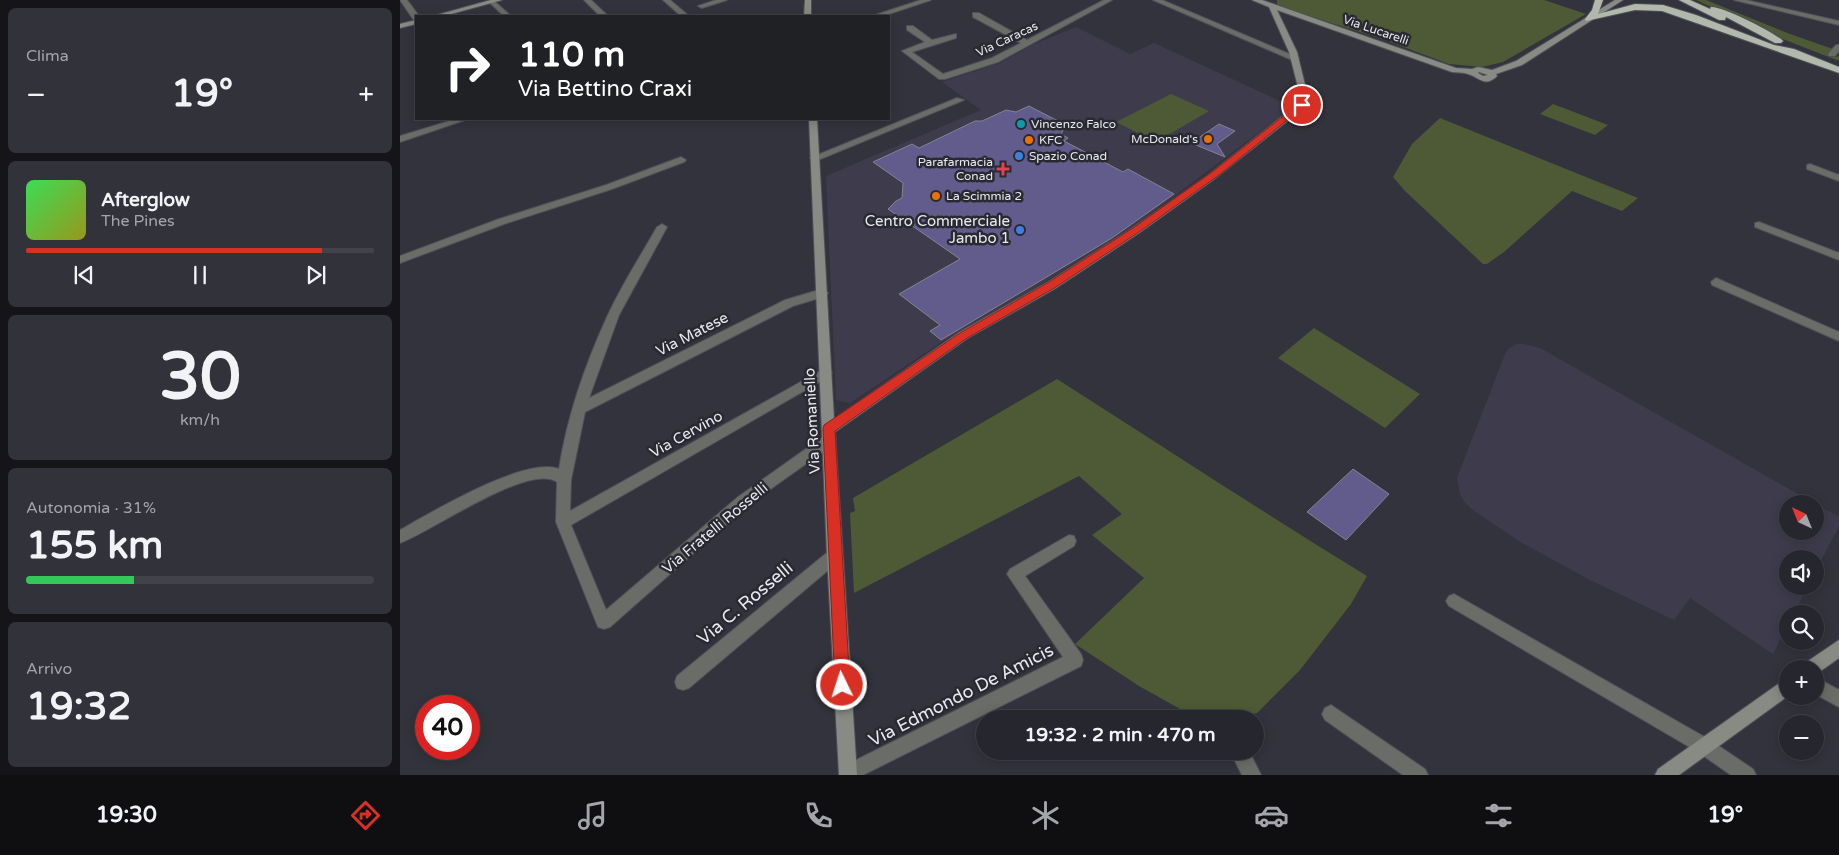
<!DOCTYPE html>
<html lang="it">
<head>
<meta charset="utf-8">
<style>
  :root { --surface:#26262e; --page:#32323a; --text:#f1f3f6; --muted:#a4a5aa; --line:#42434a; --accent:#d93025 }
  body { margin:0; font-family:"Varela Round",sans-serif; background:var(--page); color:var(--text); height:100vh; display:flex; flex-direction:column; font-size:19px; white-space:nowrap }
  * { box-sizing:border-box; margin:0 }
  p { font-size:16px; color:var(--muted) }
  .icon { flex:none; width:28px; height:28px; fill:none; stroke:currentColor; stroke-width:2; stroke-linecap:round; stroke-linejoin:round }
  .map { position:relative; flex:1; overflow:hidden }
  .panel { display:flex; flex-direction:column; gap:8px; padding:8px; background:#151519; width:400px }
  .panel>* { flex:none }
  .banner { position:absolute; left:15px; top:15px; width:475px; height:105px; border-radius:0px; box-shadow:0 2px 12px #0003,0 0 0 1px var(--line); background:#202124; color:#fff; overflow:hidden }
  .needle { width:32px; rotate:317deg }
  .tools { position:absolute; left:1379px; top:495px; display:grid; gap:10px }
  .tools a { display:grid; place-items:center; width:45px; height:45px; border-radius:50%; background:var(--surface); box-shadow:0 2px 12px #0003,0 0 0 1px var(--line); font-size:25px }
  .speed { position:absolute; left:15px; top:695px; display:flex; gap:10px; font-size:25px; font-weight:700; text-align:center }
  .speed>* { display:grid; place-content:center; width:65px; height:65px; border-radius:50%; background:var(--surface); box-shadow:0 2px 12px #0003,0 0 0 1px var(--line); line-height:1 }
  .speed .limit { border:8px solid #d22; background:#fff; color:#111 }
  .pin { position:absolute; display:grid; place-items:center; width:42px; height:42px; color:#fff; margin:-21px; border:2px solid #fff; border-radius:50%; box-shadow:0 1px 5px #0007 }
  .me { position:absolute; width:55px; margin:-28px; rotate:356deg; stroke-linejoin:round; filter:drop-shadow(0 0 4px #0008) }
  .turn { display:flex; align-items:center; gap:18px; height:105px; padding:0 20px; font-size:22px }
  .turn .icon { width:65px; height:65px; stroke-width:2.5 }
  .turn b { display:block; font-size:35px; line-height:42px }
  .big { font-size:38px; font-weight:700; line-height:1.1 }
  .panel .tile { flex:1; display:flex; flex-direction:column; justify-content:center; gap:8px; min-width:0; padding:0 18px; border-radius:8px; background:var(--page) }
  .panel .dial { align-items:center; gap:0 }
  .dial b { font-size:65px; line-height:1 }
  .song { display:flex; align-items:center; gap:15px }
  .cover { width:60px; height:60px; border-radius:8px; background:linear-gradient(135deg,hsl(130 70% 55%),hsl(60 70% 35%)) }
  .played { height:5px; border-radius:2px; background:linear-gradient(90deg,var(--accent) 85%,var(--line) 85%) }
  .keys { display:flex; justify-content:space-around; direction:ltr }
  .heat { display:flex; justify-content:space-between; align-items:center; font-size:28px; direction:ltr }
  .charge { height:8px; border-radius:4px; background:linear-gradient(90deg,#34c759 31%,var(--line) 0) }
  .trip { position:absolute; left:576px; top:710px; width:288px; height:50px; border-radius:25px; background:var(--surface); box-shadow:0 2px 12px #0003,0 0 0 1px var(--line); font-weight:700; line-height:50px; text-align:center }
  .menu { display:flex; height:80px; justify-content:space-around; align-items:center; background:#0f0f12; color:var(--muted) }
  .menu .icon { width:35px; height:35px }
  .menu .active { color:var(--accent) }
  .menu b { font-size:22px; color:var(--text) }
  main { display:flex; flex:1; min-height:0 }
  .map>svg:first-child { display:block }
  .built { fill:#3e3c4c; fill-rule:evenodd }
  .green { fill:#4e5a35 }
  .building { fill:#615c8b; stroke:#84838f }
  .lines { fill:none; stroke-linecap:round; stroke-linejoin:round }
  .street-casing { stroke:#505059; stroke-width:2 }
  .secondary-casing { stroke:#505059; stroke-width:2 }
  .highway-casing { stroke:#505059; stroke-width:2 }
  .street { fill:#6a6c67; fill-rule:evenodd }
  .secondary { fill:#888b83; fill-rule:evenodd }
  .highway { fill:#b3b8ac; fill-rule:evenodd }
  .route { fill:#d93025; stroke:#8d1f18 }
  .culture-dot { fill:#0f9aa8; stroke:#292932; stroke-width:2 }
  .food-dot { fill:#e8710a; stroke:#292932; stroke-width:2 }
  .shop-dot { fill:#3f7fe0; stroke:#292932; stroke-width:2 }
  .health-dot { fill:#e0444e; stroke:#292932; stroke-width:2 }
  .labels { text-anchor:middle; stroke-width:5; stroke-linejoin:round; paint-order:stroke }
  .far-street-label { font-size:12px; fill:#e9e8ef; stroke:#292932 }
  .far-poi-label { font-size:12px; fill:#e9e8ef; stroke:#292932; text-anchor:start }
  .poi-label { font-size:15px; fill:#e9e8ef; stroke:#292932; text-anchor:end }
  .street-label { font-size:15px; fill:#e9e8ef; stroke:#292932 }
  .near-street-label { font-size:18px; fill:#e9e8ef; stroke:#292932 }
</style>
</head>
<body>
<main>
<section class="panel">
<div class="tile"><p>Clima</p>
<div class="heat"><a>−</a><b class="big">19°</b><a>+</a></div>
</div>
<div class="tile">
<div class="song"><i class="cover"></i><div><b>Afterglow</b><p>The Pines</p></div></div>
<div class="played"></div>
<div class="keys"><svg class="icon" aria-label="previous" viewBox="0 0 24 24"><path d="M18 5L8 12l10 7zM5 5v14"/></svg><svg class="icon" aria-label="pause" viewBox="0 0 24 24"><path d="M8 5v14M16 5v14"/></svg><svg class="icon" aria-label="next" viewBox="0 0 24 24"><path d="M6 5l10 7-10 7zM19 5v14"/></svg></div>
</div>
<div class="tile dial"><b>30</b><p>km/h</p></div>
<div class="tile"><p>Autonomia · 31%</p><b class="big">155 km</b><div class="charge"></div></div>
<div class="tile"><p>Arrivo</p><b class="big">19:32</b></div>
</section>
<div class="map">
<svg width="1439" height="775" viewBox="0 0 1439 775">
  <rect width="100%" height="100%" fill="#33333d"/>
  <path class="built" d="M676,27l54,27 24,-11 139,64 -160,120 -143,89 -48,26 -92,61 -14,-3 -10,-224 155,-66 -39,-28 58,-19 32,-18z
    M1117,344h7l16,4 299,169v9l-24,46v-13h-27v27h20l-14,28h-6l-1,11 -14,29 -83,-56 -16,22 -86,-41 -66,-36 -48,-32 -9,-8 -5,-9 -3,-16 48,-124 3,-5zM1388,504h27v27h-27z"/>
  <path class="green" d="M877,0h267l42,14 -83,48 -21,5 -33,-3 -67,-25 -105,-33z
    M1296,0h10l84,34 43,15 -5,5 9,3 2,-2v6l-69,-27z
    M771,94l38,17 -53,31 -40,-20z
    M1153,104l55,21 -13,10 -55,-21z
    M1040,118l198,80 -16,13 -50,-20 -68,61 -17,12h-4l-78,-73 -12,-14 19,-33z
    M914,328l106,66 -35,34 -107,-70z
    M657,379c103,66 206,133 310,197l-16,28 -51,66 -43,43 -26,6h-33l-59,-33 -64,-42 69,-66 -52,-43 30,-21 -43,-38 -225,117 -4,-80 5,-2 -2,-13z"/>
  <path class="building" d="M629,106l31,16v5l4,2 -3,5 7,4 -4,3 59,31 5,-3 46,25 -62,44 -171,102 -11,-9 10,-6 -41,-31 61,-35 -72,-50 8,-8 6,-3 1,-15 -30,-21 39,-18 7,4 56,-27h7l24,-11 10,2z
    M819,124l16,7 -18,13 8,13 -34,-14z
    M953,469l36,25 -43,46 -39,-28z"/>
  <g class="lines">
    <g class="street-casing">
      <path id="street" d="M0,0h7l12,16h-3v3h-3z
        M184,0h7l17,16h-8z
        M263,0h7l19,16h-8z
        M316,0h11l-25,8 -4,-2z
        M521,0h10l-48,16h-11z
        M704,0h8l-114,62 -53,17h-6l-37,-28 23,-9 -18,-12v-4h6l19,14 24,-6v4l-44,14 31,22 49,-16 29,-15 -48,-26v-4h6l48,27z
        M753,0h9l137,58 -7,2z
        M1334,0h12l93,21v4z
        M90,1h4l17,15h-7l-14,-13z
        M1436,45h3v6l-4,5h-6l-1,-2z
        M557,98l7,2 -146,60 -3,1 -5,-3z
        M56,119h12l-68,23v-6z
        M281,157l5,3 -2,2 -72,27 -105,34 -107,40v-7l99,-37 107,-34z
        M1410,164l29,11v6l-32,-12v-4z
        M1359,222l80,31v7l-84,-33v-4z
        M262,224l5,3 -48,88 -30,83 196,-98 37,-11 6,4 -2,3 -33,10 -208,106 -14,68 -1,31 252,-141h8l2,3 -2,3 -259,149 35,85 132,-113 86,-61 5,-1 5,1 2,4 -2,4 -86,61 -138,122 -6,2 -6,-2 -42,-105 1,-40c-28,-20 -126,50 -157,61v-13c32,-18 125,-74 159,-61 8,-52 26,-104 48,-152 14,-31 33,-60 50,-90z
        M1316,278l123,54v9l-127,-56 -1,-3z
        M669,535l5,1 2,5 -2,5 -49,30 56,78 2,6 -2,6 -218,109h-23l2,-8 221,-110 -56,-83 3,-5z
        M434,549l5,2 2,5 -2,5 -150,127 -6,2 -6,-2 -2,-6 2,-6 152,-125z
        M1054,594l256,146 43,29 3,6h-25l-33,-23 -249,-146 -3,-5 3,-5z
        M1415,677l24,13v17l-24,-13z
        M931,705l94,64 3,6h-25l-78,-55 -3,-6 3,-6z
        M830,751h19l12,24h-19z"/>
    </g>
    <g class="secondary-casing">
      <path id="secondary" d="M91,0h11l-58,16h-11z
        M405,0h6v16h-7z
        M852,0h10l194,68 16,1 6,-2 14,3 24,-9 99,-61h8l-101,65 -26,9 1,2c-12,12 -18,1 -29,-2 -5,-2 -11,-1 -16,-2l-175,-62 20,42 12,49 -4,6 -92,73 -74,53 -83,55 -88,50 -133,94 22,343h-18l-12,-219 -18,-437h8l17,300 126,-87 88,-50 83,-53 76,-53 92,-73 2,-2 -1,-6 -11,-43 -20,-45zM1079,72l9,3 -5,1 -5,-3z
        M16,20v4l-16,4v-4z
        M1439,640v18l-24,17v-6h-12l2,-6z
        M1388,677v19l-109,79h-24l3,-6z"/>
    </g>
    <g class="highway-casing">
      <path id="highway" d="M1195,0h8l-5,14 37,-10 28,1 33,10 78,30 20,4 45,18v6l-177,-62 -27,-1 -49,11 -1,-2 7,-9z
        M1279,0h11l20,9 1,-2c11,-1 63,25 72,34l-2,2h-6l-49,-26 -1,3h-6z"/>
    </g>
    <use href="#street" class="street"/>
    <use href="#secondary" class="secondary"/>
    <use href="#highway" class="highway"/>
  </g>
  <path class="route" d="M900,103l6,2 -87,70 -80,57 -83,55 -89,51 -132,93 15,254 -2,5 -6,2 -5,-2 -2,-5 -12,-256 1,-4 136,-92 89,-51 84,-54 79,-56z"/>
  <circle class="culture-dot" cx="621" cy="124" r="5"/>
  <g class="food-dot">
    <circle cx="808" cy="139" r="5"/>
    <circle cx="629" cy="140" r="5"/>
    <circle cx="536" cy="196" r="5"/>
  </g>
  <g class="shop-dot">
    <circle cx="619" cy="156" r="5"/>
    <circle cx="620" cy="230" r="5"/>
  </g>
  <path class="health-dot" d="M600.5 161.5h5v5h5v5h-5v5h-5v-5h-5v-5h5z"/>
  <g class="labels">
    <g class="far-street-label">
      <text transform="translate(976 30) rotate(19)" y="4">Via Lucarelli</text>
      <text transform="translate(607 39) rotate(-25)" y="4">Via Caracas</text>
    </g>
    <g class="far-poi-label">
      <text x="631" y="128">Vincenzo Falco</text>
      <text x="798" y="143" text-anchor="end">McDonald's</text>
      <text x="639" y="144">KFC</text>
      <text x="629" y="160">Spazio Conad</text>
      <text x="593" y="166" text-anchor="end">Parafarmacia<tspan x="593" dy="14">Conad</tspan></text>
      <text x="546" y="200">La Scimmia 2</text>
    </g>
    <g class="poi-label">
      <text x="610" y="226">Centro Commerciale<tspan x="610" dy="17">Jambo 1</tspan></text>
    </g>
    <g class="street-label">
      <text transform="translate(292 334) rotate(-27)" y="5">Via Matese</text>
      <text transform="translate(412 421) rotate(-93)" y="5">Via Romaniello</text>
      <text transform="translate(286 434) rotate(-29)" y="5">Via Cervino</text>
      <text transform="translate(315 528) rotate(-40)" y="5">Via Fratelli Rosselli</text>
    </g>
    <g class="near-street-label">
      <text transform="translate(345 603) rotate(-40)" y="6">Via C. Rosselli</text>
      <text transform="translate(561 695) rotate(-27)" y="6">Via Edmondo De Amicis</text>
    </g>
  </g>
</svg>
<div class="tools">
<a><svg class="needle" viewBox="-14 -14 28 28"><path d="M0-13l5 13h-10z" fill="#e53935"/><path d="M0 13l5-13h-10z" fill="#a4a5aa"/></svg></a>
<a><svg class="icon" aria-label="sound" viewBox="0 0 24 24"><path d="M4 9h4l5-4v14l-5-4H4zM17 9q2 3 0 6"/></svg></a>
<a><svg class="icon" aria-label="search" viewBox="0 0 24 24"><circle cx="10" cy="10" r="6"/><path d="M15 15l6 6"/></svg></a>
<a>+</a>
<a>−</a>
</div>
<div class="speed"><div class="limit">40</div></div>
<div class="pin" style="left:902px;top:105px;background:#d93025"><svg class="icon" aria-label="arrive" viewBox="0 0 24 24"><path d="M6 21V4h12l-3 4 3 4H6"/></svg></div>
<svg class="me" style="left:442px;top:685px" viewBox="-20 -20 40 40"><circle r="17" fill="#d93025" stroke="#fff" stroke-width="3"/><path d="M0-11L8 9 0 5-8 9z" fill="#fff"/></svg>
<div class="trip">19:32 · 2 min · 470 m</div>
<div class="banner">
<div class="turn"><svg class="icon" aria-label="right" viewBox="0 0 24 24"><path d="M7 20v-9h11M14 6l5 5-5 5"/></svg><div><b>110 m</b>Via Bettino Craxi</div></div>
</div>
</div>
</main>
<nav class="menu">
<b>19:30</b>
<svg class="icon active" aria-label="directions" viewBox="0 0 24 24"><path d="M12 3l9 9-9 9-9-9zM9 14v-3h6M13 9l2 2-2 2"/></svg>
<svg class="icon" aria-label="music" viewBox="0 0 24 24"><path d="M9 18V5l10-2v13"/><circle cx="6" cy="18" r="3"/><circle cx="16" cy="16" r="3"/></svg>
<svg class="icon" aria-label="phone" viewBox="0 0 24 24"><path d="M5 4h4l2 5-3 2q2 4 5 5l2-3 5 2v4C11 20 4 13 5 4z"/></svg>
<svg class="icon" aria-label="climate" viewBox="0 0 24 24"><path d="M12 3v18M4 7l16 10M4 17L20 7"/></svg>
<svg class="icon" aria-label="car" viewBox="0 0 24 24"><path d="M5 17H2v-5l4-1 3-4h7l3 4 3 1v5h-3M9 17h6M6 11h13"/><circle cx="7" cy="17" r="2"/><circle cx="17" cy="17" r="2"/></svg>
<svg class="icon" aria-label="filters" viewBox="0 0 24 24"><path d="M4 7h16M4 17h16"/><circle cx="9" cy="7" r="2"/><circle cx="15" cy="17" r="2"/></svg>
<b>19°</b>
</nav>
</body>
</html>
